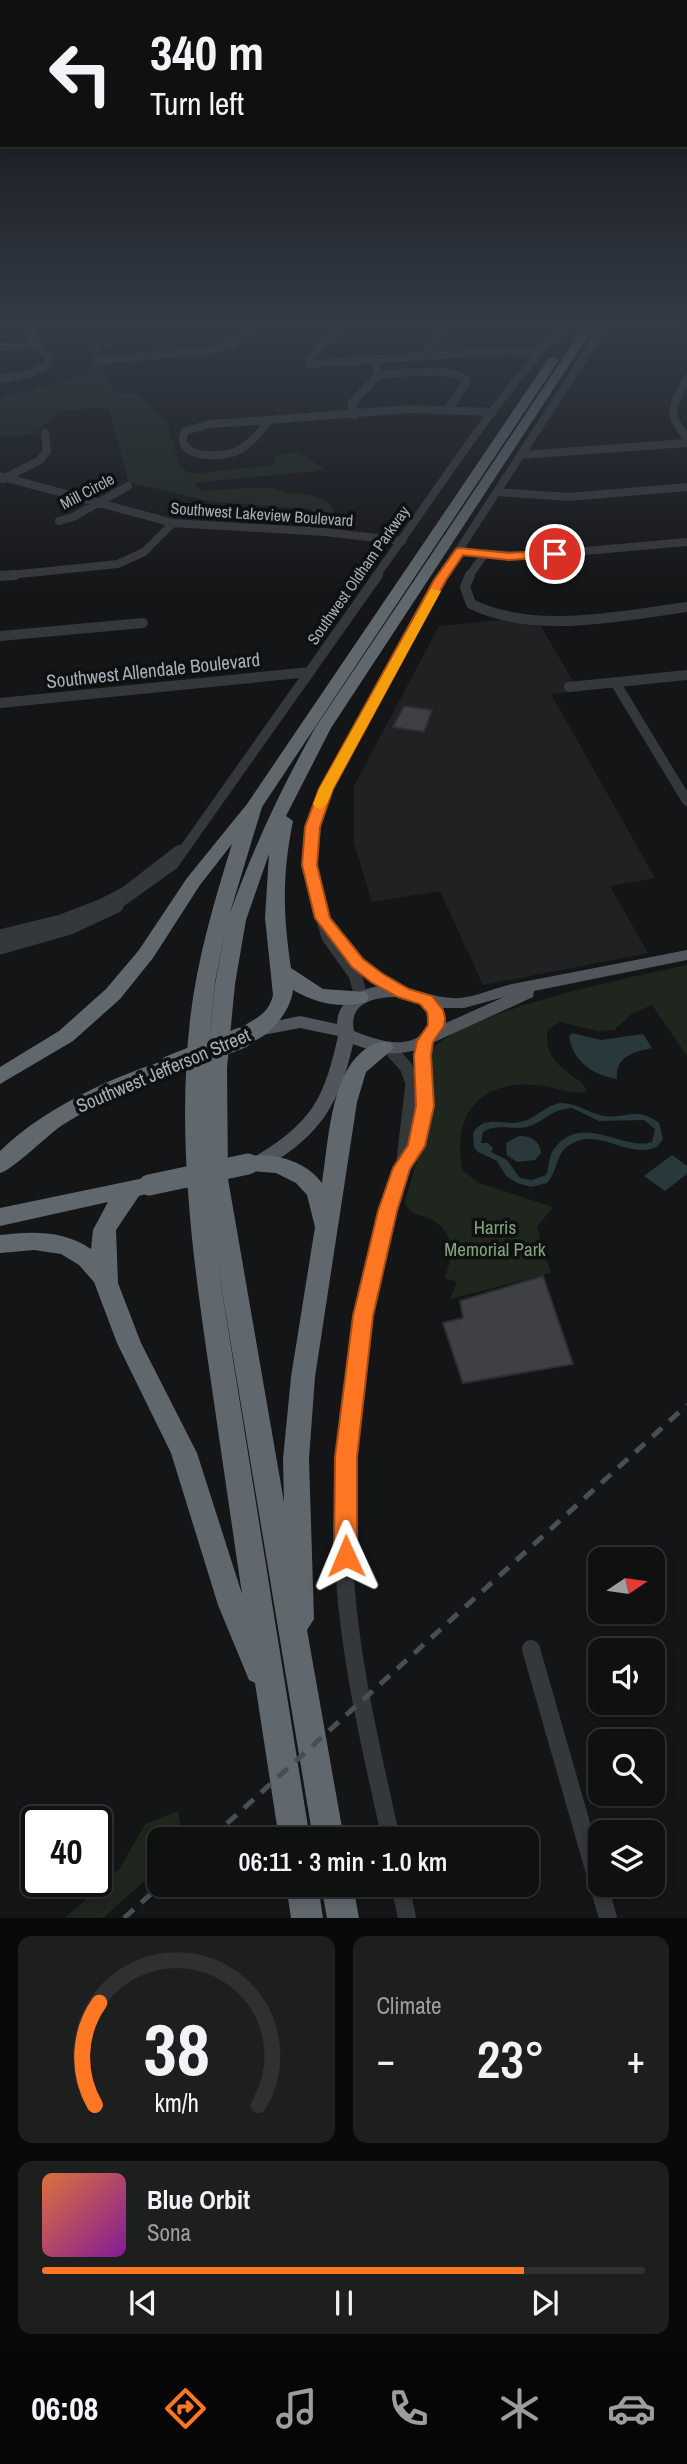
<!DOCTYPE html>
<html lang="en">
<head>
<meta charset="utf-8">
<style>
  :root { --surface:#0f1010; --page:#1d1e1e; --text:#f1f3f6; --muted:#9b9d9f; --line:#2f3030; --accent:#ff7723 }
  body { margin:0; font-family:"Archivo Narrow",sans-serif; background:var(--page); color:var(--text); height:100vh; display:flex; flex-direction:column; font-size:26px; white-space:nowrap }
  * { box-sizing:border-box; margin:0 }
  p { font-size:23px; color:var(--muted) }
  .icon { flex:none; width:38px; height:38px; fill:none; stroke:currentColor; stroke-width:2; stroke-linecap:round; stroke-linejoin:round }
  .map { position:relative; height:1918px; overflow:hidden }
  .details { display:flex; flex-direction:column; gap:18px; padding:18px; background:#080909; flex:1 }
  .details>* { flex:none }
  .top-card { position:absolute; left:0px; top:0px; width:688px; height:147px; box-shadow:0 4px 10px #0003,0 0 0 2px var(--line); background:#0f1010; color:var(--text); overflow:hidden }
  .needle { width:46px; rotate:77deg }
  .tools { position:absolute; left:588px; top:1547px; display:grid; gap:14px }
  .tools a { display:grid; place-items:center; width:77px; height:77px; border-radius:14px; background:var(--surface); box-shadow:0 4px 10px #0003,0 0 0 2px var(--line); font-size:35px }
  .speed { position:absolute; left:21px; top:1806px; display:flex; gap:14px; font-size:35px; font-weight:700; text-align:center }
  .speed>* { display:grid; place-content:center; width:91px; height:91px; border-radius:50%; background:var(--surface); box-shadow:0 4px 10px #0003,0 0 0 2px var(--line); line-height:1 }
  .speed .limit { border:4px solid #111; border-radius:10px; background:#fff; color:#111 }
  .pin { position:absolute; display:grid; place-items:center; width:60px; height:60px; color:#fff; margin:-30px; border:4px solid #fff; border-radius:50%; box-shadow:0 2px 7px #0007 }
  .me { position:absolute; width:77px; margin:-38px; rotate:359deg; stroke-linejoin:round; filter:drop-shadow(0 0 5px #0008) }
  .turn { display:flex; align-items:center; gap:24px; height:147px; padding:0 35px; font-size:32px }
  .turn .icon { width:91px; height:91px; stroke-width:2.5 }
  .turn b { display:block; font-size:49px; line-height:60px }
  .big { font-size:52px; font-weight:600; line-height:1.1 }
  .details .card { flex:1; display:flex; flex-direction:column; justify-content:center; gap:10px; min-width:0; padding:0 24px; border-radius:14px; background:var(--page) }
  .details .dial { align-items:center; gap:0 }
  .dial svg { height:182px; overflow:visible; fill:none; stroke:var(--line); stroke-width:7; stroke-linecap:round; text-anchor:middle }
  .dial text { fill:var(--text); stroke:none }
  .song { display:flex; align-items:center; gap:21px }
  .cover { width:84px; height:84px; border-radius:10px; background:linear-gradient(135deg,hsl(20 70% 55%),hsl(290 70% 35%)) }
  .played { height:7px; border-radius:4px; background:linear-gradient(90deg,var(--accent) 80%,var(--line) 80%) }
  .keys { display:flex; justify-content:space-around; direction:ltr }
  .heat { display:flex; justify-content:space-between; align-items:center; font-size:38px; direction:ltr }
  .details .tiles { flex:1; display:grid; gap:18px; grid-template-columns:1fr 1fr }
  .card:last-child { grid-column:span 2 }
  .trip { position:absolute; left:147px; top:1827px; width:392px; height:70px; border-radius:14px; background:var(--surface); box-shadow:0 4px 10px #0003,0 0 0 2px var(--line); font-weight:600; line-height:70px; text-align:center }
  .dock { display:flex; height:112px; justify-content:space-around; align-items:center; background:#060606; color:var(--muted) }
  .dock .icon { width:49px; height:49px }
  .dock .active { color:var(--accent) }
  .dock b { font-size:32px; color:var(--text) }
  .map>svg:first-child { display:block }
  .built { fill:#202123 }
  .green { fill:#1f261e }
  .water { fill:#29383b; fill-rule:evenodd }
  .building { fill:#3e4044; stroke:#2e2f32; stroke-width:2 }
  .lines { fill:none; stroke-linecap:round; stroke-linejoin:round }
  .minor-far3 { stroke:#35383b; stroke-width:8 }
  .minor-far2 { stroke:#35383b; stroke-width:10 }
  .minor-far1 { stroke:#35383b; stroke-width:13 }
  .minor { stroke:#35383b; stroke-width:18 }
  .major { fill:#50565b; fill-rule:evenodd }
  .highway { fill:#60676d; fill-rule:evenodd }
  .rail { stroke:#494e53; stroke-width:5; stroke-dasharray:13 10; stroke-linecap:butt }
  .highway-bridge { stroke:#60676d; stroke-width:21 }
  .route { fill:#ff7723; stroke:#a64d17; stroke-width:2 }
  .slow { fill:#f59e0b }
  .labels { text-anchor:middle; stroke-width:7; stroke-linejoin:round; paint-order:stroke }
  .far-street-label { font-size:16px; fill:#a4b0b8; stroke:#0f1011 }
  .street-label { font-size:19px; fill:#a4b0b8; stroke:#0f1011 }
  .park-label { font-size:19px; fill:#83a47a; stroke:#0f1011 }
</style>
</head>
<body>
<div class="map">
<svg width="687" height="1918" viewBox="0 0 687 1918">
  <rect width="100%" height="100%" fill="#141516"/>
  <path class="built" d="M614,324h73v13l-87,7z
    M502,620l37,3 40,68 -28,3 104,184 -45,8 38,67 -165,32 -43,-94 -68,11 -18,-59v-57l85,-160z"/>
  <path class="green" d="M86,324h29l6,21 -22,3 6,31 13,14h19l30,29 13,45 12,7 82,-9v-10l25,-3 26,18 -131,13 7,8 68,-4 17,6 23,1 21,9 4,8 -7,17 -19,-1 4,-18 -100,-7 -84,-20 -19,-75 -48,4 -27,23 -34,3v-40l61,-14 33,-13z
    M687,965v91l-35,-51 -19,8 -19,17 -16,1 -38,-9 -12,7c-8,40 37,46 39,63 -12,2 -25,-2 -37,-5 -31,-6 -64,-3 -82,26 -9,16 -10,41 -5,58l16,12 74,24 -16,20 14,46 -101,26 7,-17 -13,-4c11,-24 11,-49 -18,-61 -11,-4 -17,-3 -21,-15 8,-31 20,-62 26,-93 3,-17 -9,-37 -3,-53 17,-42 213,-81 259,-91z
    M178,1811l5,28h-24v29l-56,50h-38l55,-50 25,-44z"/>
  <path class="water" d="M572,1033l29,7 42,-6 9,14c-19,4 -37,9 -35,31 -24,-4 -44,-17 -48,-43z
    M560,1103c17,0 28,10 44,13 23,3 32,-10 55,7l4,16 -6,8c-31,13 -58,-22 -89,-1 -13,9 -10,26 -21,37l-16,4 -14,-4 -11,-7 -9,-15 -19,-9 -4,-5 -1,-14c12,-19 29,-7 47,-11 16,-3 24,-16 40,-19zM572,1108l27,13 45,-1 11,9 -3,13c-28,10 -70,-31 -98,7 -6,8 -4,17 -8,26l-14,5 -12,-2 -13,-18 -16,-8 2,-4 -5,-5h-7l2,-11c14,-9 28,-2 43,-5 20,-5 24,-18 46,-19z
    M519,1136c11,0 21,4 22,17l-6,7 -18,2 -10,-7 -1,-12z
    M672,1155l15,11v8l-22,17 -21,-15z"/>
  <path class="building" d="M404,706l28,4 -8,22 -31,-5z
    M543,1276l30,88 -110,19 -20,-60 20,-5 -3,-17z"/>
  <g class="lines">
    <path class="minor-far3" d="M341,324l-33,36 1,4 196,-13 33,2
      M0,347l36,-2
      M424,357l19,-33
      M101,360l111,-9 21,-8 21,-19
      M378,375c20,-1 76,-10 89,6l-18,27
      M687,378c-13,28 -23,34 0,59
      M0,379l29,-5 18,-9 2,-7 -13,-13 -4,-18
      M355,415l-4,-11 27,-29 -1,-7
      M269,420l139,-11 84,3
      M269,420c-8,12 -19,24 -32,31 -17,8 -64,7 -52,-20l25,-7z
      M521,455l166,-12
      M0,476l173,47 152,9 77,9
      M3,479l37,-19 7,-9 -2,-18
      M497,492l71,5 119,-10
      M59,521l14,-4 55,-31
      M460,552l68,4 159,-14
      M0,576l118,-12 26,-12 29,-29
      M376,576c61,-85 117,-175 189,-252
      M442,576l164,-252
      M469,576l15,-21"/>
    <path class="minor-far2" d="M470,575l-5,12 6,17c64,31 148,12 216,3
      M0,576l15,-1
      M0,636l143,-13
      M615,682l72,119
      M569,687l118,-12
      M0,703l310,-31
      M96,907l30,-16 53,-41
      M114,907l59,-42 205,-290
      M319,907c-10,-42 -8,-77 7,-118l118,-214"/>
    <path class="minor-far1" d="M319,906l9,31 27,38 6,21
      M0,936l61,-15 39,-15
      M0,948l70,-20 47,-22
      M350,955l27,23 26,15
      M389,1048l17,19 6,16 -10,85
      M359,1344l31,-144 31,-75 4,-84"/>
    <path class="minor" d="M359,1342c-12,86 -20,174 -12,261 8,80 27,158 44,236
      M531,1649l77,269
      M400,1885l7,33"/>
    <path class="major" d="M687,950v10l-153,31 -1,6 -114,52c-24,8 -43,4 -66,-5 -13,59 -32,90 -85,122l-6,2 -6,-2 -3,-5 3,-5c56,-34 68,-57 82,-120l-38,-8 -43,8 -8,-6 2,-4 49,-10 37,8c0,-19 16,-31 33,-36 32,-9 59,12 90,10 18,-2 35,-10 52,-14 59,-11 117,-23 175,-34zM396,997c15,2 30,5 34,22 -10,36 -52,22 -76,12 -6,-28 20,-34 42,-34zM504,997l-58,26 -3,-15h21z"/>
    <path class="highway" d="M586,324h10l-265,404 -45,88 7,5c-11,54 -10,94 -2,147l32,21 43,3 3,5 -3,5c-25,7 -51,1 -73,-12 -2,24 -33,60 -59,53l-3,-5c11,-18 36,-16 42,-43l-8,-77 4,-64 -23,66 -11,64 -8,84 1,111 56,323 -1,-43 8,-82 24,-150 -8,-32 -11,-12 -20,-10 -36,-3 -3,-6 3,-6c27,-8 65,1 82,25 7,-42 8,-114 48,-137 8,-4 13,-5 21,-3l3,5 -28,24 -9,30 -42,275 -6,82 5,160 -7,11 37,209h-31l-96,-579 93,579h-31l-24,-156 -6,-3 -31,-75 -47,-152 -54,-110 -23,-61 -15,-17 -18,-11 -27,-4 -34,3v-18c31,-4 64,-5 91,14l2,-19 15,-28 -108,24v-18l149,-31 8,2 3,6 -3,6 -18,5 -23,34 2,53 23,60 56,110 45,141c-11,-75 -22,-150 -33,-226 -17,-115 -32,-231 -19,-348 7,-61 24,-118 42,-176l-32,41 -47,73 -33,41 -47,42 -73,43v-17l59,-36 47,-42 33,-39 48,-72 60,-74 302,-446h8l2,2 -297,447 -33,109c23,-66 52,-127 86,-188zM226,927l-11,57 -8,83 8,-85z
      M170,1059l7,2 3,5 -3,5c-38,16 -78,31 -113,53 -17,11 -50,45 -64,49v-22c43,-42 112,-75 170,-92z
      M286,1885h32l5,33h-32z
      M321,1885h32l6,33h-32z"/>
    <path class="rail" d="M210,1839l477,-434
      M124,1918l37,-33"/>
    <path class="highway-bridge" d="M170,1066l71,-28
      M149,1185l99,-21"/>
  </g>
  <linearGradient id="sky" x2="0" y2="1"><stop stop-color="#0b0c0c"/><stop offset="0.55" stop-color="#343b47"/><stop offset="1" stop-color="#343b47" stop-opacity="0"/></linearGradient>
  <rect width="687" height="593" fill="url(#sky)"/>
  <path class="route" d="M460,548l49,5 46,-3 6,4 -6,3 -46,3 -46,-5 -17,25 -113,209 -13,38 -3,38 13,53 33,41 20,15 26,15 23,7 11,14 2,8 -1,8 -11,16 -2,13 3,51 -9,40 -15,23 -13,42 -24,105 -16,141v99l-3,7 -8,3 -8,-3 -4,-7 1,-99 18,-141 25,-105 15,-43 15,-23 8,-39 -2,-51 3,-14 11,-16v-7l-1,-6 -7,-8 -22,-7 -27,-15 -19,-15 -37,-49 -13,-53 3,-38 14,-38 115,-209 22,-31z"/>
  <path class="slow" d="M431,589l10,2 -108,198 -6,15 -7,5 -5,-2 -2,-3 6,-15z"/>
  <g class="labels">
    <g class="far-street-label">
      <text transform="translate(87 491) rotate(-28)" y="6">Mill Circle</text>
      <text transform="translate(262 514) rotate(4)" y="6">Southwest Lakeview Boulevard</text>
      <text transform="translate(358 575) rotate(-55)" y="6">Southwest Oldham Parkway</text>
    </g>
    <g class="street-label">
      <text transform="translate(153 670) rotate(-6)" y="7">Southwest Allendale Boulevard</text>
      <text transform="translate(163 1070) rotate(-23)" y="7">Southwest Jefferson Street</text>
    </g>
    <g class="park-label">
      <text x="495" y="1234">Harris<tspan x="495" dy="22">Memorial Park</tspan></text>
    </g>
  </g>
</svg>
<div class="tools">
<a><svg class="needle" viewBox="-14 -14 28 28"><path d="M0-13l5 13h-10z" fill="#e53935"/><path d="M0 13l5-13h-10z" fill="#9b9d9f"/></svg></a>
<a><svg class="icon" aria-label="sound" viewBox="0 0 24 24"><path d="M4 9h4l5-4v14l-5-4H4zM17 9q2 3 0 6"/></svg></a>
<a><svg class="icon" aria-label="search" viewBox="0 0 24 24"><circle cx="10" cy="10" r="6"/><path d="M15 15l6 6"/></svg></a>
<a><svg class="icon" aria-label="layers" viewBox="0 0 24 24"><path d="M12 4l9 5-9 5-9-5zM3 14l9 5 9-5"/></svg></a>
</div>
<div class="speed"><div class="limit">40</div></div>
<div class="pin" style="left:555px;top:554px;background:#d93025"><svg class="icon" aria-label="arrive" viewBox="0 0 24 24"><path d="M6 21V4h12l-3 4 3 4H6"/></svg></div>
<svg class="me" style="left:346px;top:1556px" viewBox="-20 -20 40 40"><path d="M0-17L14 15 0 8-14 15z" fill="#ff7723" stroke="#fff" stroke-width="4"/></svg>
<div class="trip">06:11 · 3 min · 1.0 km</div>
<div class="top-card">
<div class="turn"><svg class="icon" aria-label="left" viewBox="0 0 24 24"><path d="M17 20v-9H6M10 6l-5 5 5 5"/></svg><div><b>340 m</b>Turn left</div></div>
</div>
</div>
<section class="details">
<div class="tiles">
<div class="card dial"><svg viewBox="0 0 100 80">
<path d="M14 69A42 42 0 1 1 86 69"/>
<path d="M14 69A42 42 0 0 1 16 24" stroke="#ff7723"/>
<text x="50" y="56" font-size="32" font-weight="700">38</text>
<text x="50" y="72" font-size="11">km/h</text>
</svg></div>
<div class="card"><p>Climate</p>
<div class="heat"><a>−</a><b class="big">23°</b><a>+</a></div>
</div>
<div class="card">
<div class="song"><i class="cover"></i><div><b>Blue Orbit</b><p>Sona</p></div></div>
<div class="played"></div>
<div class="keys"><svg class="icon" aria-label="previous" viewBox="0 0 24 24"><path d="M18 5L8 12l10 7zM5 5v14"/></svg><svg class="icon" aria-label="pause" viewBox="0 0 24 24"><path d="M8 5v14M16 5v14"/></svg><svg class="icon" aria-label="next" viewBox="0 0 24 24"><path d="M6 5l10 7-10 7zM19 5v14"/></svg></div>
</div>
</div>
</section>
<nav class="dock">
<b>06:08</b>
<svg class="icon active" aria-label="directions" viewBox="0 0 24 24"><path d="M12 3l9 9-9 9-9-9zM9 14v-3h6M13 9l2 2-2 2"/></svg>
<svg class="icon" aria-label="music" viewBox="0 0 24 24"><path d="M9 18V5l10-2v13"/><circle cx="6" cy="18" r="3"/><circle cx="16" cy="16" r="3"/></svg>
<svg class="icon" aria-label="phone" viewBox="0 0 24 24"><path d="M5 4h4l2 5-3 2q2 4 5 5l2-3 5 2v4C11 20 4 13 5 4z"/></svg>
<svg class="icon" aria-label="climate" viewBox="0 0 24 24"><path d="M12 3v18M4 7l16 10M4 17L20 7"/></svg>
<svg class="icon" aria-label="car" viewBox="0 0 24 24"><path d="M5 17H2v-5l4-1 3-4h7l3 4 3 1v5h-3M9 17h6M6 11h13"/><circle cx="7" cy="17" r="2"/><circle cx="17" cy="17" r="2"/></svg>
</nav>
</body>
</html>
